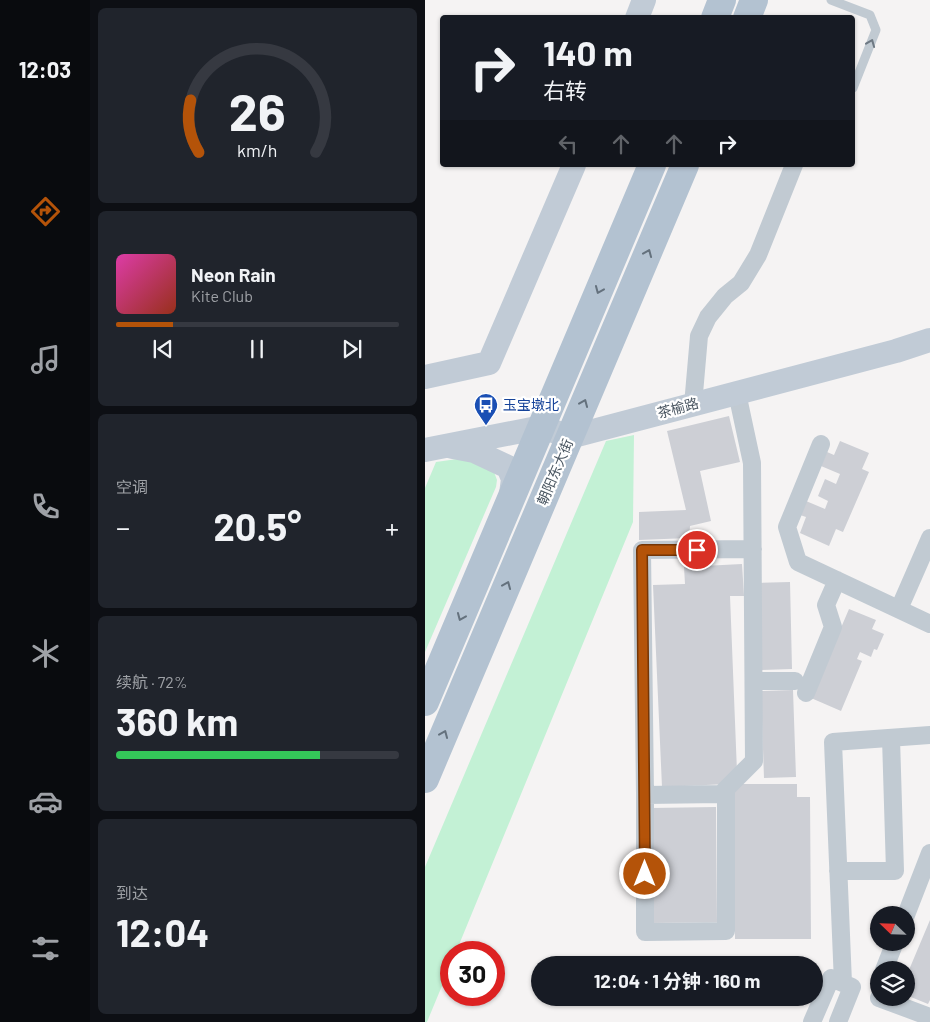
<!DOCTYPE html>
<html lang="zh">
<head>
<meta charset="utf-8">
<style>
  :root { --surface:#171b24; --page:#20242c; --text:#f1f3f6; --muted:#9ea1a6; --line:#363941; --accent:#b45309 }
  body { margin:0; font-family:Barlow,"Noto Sans SC",sans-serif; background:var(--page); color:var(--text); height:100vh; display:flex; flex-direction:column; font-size:19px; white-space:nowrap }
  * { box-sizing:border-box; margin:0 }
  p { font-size:16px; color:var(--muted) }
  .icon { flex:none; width:28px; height:28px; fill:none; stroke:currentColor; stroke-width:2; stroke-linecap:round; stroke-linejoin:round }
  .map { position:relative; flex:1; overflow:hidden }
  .details { display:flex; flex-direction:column; gap:8px; padding:8px; background:#0d0f14; width:335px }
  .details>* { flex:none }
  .banner { position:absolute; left:15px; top:15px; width:415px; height:152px; border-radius:5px; box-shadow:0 1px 4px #0004; background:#171b24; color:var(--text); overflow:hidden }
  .needle { width:32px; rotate:293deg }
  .buttons { position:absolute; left:445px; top:906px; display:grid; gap:10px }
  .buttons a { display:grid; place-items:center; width:45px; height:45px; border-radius:50%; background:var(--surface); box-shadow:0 1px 4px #0004; font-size:25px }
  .speed { position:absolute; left:15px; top:941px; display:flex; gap:10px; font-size:25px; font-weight:700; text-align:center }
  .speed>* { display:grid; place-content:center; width:65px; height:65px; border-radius:50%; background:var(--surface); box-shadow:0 1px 4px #0004; line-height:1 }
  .speed .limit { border:8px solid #d22; background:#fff; color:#111 }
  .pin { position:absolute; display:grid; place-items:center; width:42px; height:42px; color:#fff; margin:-21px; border:2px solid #fff; border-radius:50%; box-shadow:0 1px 5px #0007 }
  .me { position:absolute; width:55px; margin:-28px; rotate:0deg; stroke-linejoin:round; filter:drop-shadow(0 0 4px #0008) }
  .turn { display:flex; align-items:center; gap:18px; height:105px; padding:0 20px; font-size:22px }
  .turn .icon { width:65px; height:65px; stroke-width:2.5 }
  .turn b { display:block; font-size:35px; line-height:42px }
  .lanes { display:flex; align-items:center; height:48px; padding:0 20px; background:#0003; justify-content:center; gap:25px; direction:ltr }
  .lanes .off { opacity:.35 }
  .big { font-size:38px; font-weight:700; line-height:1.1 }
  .details .widget { flex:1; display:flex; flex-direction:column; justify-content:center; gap:8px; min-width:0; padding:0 18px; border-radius:8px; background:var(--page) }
  .details .dial { align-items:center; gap:0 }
  .dial svg { height:130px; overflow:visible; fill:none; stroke:var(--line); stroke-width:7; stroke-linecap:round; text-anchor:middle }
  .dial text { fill:var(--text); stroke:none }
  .song { display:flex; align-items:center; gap:15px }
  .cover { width:60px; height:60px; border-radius:8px; background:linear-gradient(135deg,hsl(320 70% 55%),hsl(10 70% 35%)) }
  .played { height:5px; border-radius:2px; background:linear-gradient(90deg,var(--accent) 20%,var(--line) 20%) }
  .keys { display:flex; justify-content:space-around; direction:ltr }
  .heat { display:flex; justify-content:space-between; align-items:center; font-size:28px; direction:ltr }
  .charge { height:8px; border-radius:4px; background:linear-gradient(90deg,#34c759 72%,var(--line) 0) }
  .trip { position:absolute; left:106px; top:956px; width:292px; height:50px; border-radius:25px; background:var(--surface); box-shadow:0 1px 4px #0004; font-weight:700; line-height:50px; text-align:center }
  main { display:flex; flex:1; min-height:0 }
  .tabs { display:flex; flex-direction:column; width:90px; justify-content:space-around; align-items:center; background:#090b0e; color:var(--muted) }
  .tabs .icon { width:35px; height:35px }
  .tabs .selected { color:var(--accent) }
  .tabs b { font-size:22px; color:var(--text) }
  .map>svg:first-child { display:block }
  .green { fill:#c3f1d5 }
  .building { fill:#cdcfd5 }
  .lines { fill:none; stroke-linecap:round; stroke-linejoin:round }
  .lane { stroke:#c1cad2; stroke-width:9 }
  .street { stroke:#c1cad2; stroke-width:18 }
  .secondary { stroke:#c1cbd6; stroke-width:24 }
  .primary { stroke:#b3c2d1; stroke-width:28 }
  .oneway { stroke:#6e7983 }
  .oneway2 { stroke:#64717d }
  .route-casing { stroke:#753606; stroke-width:12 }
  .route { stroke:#b45309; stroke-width:9 }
  .labels { text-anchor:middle; stroke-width:4.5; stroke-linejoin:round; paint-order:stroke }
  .transit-label { font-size:14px; fill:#164399; stroke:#fff; text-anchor:start }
  .street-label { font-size:14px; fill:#4a5661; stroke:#fff }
</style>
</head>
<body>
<main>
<nav class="tabs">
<b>12:03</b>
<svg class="icon selected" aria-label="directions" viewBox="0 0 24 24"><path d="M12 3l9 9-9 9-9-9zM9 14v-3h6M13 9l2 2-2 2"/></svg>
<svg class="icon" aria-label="music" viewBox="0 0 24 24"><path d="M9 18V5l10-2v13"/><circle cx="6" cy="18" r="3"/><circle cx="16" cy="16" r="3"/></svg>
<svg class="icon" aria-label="phone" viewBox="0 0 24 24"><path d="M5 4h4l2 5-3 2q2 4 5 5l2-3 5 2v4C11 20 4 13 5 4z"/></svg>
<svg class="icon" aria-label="climate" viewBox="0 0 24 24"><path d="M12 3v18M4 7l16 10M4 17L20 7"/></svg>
<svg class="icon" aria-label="car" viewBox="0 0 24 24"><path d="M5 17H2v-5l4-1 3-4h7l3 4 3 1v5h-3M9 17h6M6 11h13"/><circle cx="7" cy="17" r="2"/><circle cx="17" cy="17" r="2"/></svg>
<svg class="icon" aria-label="filters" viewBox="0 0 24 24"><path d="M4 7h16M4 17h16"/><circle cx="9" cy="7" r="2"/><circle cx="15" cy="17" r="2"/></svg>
</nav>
<section class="details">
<div class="widget dial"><svg viewBox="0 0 100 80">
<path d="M14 69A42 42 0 1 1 86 69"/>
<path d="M14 69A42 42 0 0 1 9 37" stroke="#b45309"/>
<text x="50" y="56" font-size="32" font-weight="700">26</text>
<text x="50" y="72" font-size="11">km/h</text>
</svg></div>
<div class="widget">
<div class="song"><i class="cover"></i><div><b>Neon Rain</b><p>Kite Club</p></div></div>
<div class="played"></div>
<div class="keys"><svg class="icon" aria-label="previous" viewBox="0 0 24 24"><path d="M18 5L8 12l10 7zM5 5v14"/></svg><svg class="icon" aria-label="pause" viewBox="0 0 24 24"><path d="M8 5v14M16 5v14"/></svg><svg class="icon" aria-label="next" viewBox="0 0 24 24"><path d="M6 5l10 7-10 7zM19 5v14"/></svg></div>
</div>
<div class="widget"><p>空调</p>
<div class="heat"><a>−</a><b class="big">20.5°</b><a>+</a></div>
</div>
<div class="widget"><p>续航 · 72%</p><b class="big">360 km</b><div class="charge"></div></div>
<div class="widget"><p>到达</p><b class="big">12:04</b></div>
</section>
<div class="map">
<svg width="505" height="1022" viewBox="0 0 505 1022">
  <rect width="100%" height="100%" fill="#f5f3f3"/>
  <path class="green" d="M209,435l-1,87 -177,430h-5v12l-24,58h-2v-155l181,-426z
    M39,458l30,14 3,8 -1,7 -71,165v-164l11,-26z"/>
  <path class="building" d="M304,416l11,46 -40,9 11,50 -21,5 -1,12 -50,2v-28l47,-2 -19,-79z
    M415,441l29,12 -7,16 7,3 -26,60 -7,-3 -7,17 -29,-13 6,-16 -6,-2 6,-14 19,8 3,-8 -10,-5 7,-17 11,5 4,-10 -19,-8 6,-14 7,3z
    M317,564l2,32h-14l7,176 -9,12 -66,3 -9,-202 32,-1 -1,-17z
    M365,582l2,87 -32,1 -3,-87z
    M424,609l27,11 -4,9 12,5 -7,16 -3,-1 -3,8 -11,-5 -3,7 5,2 -21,50 -30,-13z
    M368,690l3,87 -32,1 -3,-87z
    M309,784h63v13h13l1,142h-76z
    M291,807l1,115 -65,1 -1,-115z
    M505,920v80l-2,4 -22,-9v-18z"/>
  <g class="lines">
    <path class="lane" d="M406,0l39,15 6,15 -23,58"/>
    <path class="street" d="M268,405l6,-69 9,-19 17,-21 16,-13 17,-28 36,-90
      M396,444l-34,83 11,35 132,62
      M474,609l31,-71
      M329,681h41
      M381,693l27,-66 -7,-22 11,-25
      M301,789v142l-81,1v-137l76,-1 33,-33 -2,-298 -15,-70
      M220,795l-3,-245 111,-1
      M413,871h57l-4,-133
      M481,915l24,-62
      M459,970l11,-28
      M418,983l-10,-241 97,-7
      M454,998l51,19
      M387,1022l19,-44 21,9 -14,35"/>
    <path class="secondary" d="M212,18l7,-18
      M0,377l64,-14 85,-198
      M28,447l21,4 34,16 5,12 -3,22
      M0,450l117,-23 28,10 326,-86 34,-11"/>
    <path class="primary" d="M290,18l7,-18
      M322,18l7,-18
      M0,702l227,-537
      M0,779l260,-614"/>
  </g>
  <defs><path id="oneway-chevron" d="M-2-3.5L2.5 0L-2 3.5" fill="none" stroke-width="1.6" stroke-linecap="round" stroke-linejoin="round" transform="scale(1.25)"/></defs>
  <use class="oneway" href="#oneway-chevron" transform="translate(446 43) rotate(-68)"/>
  <g class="oneway2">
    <use href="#oneway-chevron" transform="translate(223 253) rotate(-67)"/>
    <use href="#oneway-chevron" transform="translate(174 290) rotate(113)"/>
    <use href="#oneway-chevron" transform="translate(159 403) rotate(-67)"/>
    <use href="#oneway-chevron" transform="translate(82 585) rotate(-67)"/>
    <use href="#oneway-chevron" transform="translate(36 617) rotate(113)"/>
    <use href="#oneway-chevron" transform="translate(19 734) rotate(-67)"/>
  </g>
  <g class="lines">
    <g class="route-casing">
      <path id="route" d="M220,874l-3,-324h55"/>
    </g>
    <use href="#route" class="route"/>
  </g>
  <defs>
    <g id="bus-pin" transform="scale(1.25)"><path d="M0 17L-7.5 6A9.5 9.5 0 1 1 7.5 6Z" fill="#1a4fb4" stroke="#fff"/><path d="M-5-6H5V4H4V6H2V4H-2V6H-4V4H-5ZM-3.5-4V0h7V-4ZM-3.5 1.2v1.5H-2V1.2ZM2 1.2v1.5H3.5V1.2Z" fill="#fff"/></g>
  </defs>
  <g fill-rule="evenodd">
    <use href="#bus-pin" x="61" y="405"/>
  </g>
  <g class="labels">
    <g class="transit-label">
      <text x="78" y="410">玉宝墩北</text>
    </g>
    <g class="street-label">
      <text transform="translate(253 408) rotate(-15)" y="5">茶榆路</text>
      <text transform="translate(130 472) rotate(-67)" y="5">朝阳东大街</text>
    </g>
  </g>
</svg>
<div class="buttons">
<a><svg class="needle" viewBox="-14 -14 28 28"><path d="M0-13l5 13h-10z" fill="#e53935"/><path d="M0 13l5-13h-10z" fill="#9ea1a6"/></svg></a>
<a><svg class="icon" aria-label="layers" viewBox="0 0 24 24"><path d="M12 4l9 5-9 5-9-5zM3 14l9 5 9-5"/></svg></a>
</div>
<div class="speed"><div class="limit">30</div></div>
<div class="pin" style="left:272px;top:550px;background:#d93025"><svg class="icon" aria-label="arrive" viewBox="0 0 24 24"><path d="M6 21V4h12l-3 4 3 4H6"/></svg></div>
<svg class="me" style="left:220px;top:874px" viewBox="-20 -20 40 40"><circle r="17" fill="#b45309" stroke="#fff" stroke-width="3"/><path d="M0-11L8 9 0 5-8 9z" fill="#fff"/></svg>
<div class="trip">12:04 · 1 分钟 · 160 m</div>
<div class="banner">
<div class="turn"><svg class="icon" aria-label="right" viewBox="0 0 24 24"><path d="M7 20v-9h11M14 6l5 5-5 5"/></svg><div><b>140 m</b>右转</div></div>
<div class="lanes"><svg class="icon off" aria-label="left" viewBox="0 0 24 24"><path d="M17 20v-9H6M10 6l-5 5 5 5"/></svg><svg class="icon off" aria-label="ahead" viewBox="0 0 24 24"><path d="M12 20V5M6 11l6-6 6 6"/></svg><svg class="icon off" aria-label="ahead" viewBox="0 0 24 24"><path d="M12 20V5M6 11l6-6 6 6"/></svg><svg class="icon" aria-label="right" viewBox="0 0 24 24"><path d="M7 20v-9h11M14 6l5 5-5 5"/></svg></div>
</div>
</div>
</main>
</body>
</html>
